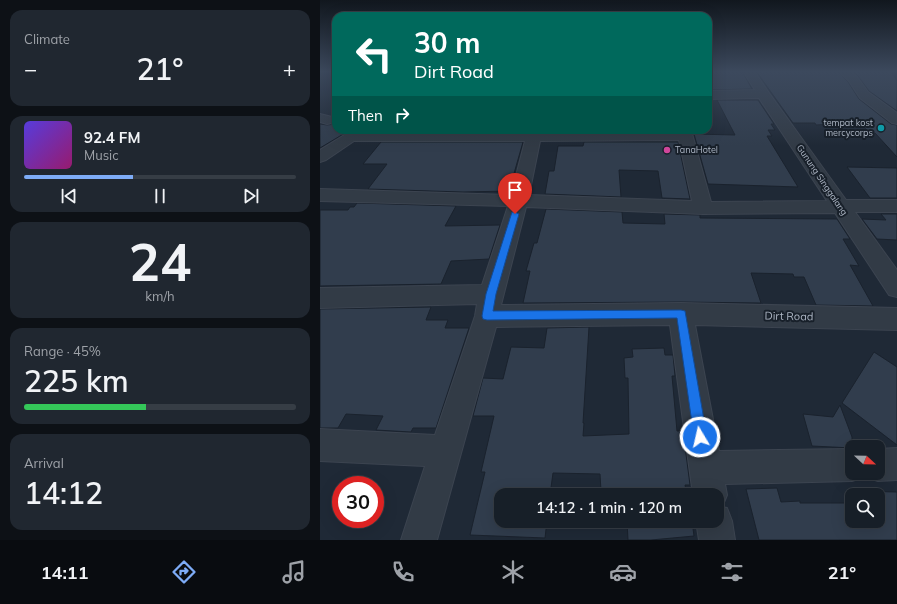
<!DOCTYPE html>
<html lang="en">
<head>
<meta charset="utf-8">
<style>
  :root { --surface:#171f28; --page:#202730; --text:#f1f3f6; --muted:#9ea2a8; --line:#363d45; --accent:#7eacf7 }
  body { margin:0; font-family:Mulish,sans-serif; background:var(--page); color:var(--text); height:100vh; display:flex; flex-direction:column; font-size:15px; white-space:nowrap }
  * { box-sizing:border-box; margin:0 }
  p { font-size:13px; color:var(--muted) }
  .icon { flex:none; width:22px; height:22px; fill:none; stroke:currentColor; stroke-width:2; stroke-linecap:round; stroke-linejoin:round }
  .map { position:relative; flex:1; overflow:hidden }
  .panel { display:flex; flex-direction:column; gap:10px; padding:10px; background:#0d1116; width:320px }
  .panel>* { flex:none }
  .top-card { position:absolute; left:12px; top:12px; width:380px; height:122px; border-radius:12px; box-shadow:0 4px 16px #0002,0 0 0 1px var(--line); background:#00695c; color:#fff; overflow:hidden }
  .needle { width:26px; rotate:112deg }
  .fabs { position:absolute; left:525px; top:440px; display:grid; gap:8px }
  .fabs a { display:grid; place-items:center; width:40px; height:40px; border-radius:8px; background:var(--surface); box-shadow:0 4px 16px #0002,0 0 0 1px var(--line); font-size:20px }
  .speed { position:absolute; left:12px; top:476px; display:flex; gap:8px; font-size:20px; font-weight:700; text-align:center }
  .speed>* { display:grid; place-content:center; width:52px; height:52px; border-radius:50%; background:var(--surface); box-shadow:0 4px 16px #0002,0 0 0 1px var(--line); line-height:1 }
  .speed .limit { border:6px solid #d22; background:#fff; color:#111 }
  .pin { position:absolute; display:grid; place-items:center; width:34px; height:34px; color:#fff; margin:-41px -17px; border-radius:50% 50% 50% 0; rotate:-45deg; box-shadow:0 0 4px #0007 }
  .pin .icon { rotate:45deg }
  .me { position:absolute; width:44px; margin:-22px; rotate:351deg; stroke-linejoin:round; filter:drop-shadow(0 0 3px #0008) }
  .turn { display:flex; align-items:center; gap:14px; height:84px; padding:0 16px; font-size:18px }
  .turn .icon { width:52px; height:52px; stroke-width:2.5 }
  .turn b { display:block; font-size:28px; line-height:34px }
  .then { display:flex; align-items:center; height:38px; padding:0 16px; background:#0003; gap:8px; font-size:15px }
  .big { font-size:30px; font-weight:600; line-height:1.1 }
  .panel .widget { flex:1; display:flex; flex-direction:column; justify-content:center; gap:6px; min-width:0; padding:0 14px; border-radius:12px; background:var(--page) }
  .panel .dial { align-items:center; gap:0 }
  .dial b { font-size:52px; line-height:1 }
  .song { display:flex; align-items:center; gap:12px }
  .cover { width:48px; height:48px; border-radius:6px; background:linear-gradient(135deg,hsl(250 70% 55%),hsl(320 70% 35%)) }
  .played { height:4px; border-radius:2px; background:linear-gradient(90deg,var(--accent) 40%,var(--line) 40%) }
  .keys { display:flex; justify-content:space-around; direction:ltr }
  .heat { display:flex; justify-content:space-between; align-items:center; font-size:22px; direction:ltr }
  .charge { height:6px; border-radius:3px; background:linear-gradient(90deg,#34c759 45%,var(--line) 0) }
  .trip { position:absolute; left:174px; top:488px; width:230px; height:40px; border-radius:12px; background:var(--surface); box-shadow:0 4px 16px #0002,0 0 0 1px var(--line); font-weight:600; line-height:40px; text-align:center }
  .menu { display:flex; height:64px; justify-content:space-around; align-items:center; background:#090c10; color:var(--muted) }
  .menu .icon { width:28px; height:28px }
  .menu .current { color:var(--accent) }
  .menu b { font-size:18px; color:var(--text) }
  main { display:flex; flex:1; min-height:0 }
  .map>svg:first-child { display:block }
  .building { fill:#313d4d; stroke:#1a222d }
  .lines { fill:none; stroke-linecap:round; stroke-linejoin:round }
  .minor-casing { stroke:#3c4450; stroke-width:2 }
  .minor { fill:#323b46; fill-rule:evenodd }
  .route { fill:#1a73e8; stroke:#114b97 }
  .culture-dot { fill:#0f9aa8; stroke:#18202a; stroke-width:1.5 }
  .hotel-dot { fill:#d1479c; stroke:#18202a; stroke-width:1.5 }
  .labels { text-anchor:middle; stroke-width:4; stroke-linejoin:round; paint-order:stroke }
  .far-poi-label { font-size:9px; fill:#acb5c3; stroke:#18202a; text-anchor:end }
  .far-street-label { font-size:9px; fill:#acb5c3; stroke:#18202a }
  .street-label { font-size:11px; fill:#acb5c3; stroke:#18202a }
</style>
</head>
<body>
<main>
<section class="panel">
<div class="widget"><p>Climate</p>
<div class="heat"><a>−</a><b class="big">21°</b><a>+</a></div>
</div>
<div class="widget">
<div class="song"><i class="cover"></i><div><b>92.4 FM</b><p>Music</p></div></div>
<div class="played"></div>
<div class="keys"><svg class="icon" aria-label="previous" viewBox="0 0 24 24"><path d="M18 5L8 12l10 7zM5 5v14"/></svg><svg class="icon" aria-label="pause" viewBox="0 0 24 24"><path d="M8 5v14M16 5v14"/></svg><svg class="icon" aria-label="next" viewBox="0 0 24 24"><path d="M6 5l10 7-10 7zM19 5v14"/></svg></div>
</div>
<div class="widget dial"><b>24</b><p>km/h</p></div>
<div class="widget"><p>Range · 45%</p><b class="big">225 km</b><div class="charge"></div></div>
<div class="widget"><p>Arrival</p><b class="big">14:12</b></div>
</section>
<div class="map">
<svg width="577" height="540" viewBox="0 0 577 540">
  <rect width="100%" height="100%" fill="#1f2936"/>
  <path class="building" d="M388,71h34l10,18 -44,1z
    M436,71h82l10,11 11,17 32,25 6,1v32l-22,-24h-5l-8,-8 -28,1 -2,-2 -16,1 -1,-2h-22z
    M532,71h39l6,10v30l-28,-20 -11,-15z
    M397,100h41l16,24h-3l4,6h-7l4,6h-5l31,51 -90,-3 -14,-50 41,1z
    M0,124l7,1 9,-1v6h21l-12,3 -25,15z
    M72,130h134l-135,1z
    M61,142h142l-14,49 -46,1 -95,-3 19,-25h-24z
    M264,142h94l12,57 -28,-1 -4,-27 -39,-1 2,27 -76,-3 4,-23h5l4,-25h25z
    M527,167l50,1v30h-27z
    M37,203l99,3 -11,20 55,-1 -11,34 -38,2 -10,23 -121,2v-76h28l2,-3h4z
    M226,209l76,3 1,11 42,1 -1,-10 36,1v3l137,1 13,20h-7l16,27 -9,-1 23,41 -57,-1 -12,-28h-10l-1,-3 -42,-1 10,30 -80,-1 -158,1 7,-32h-4l8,-28h3z
    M561,214h16v26l-20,-1 -15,-20 24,1z
    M111,307l-5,13h22l-3,8h24l-33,100h-23l-2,4 -35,-2 7,-14 -37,-2 -8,14h-18v-119z
    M269,327l-6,96h1l-1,13 46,-2 -1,-56h-3l-1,-20 9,-1 -1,-8 32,-1 1,7h8l2,21h-3l5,55h6l7,54h-5l2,10h-62v-6l-24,2 -1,-17 -47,-1 -3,22h-49v26h46l-2,17 -75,-3 15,-63h-4l13,-56h-21l10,-38 20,1 8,-32 33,1 3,-20z
    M554,352l23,15v78l-55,-42z
    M520,405l12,32v11l-40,-2 -9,-32 30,3z
    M457,488l4,14 19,-1v2h52v18h26v-26h-21l-1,-4 41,1v48h-138l-13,-51z
    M307,521h65l2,15 -43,4h-23z"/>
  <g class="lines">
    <g class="minor-casing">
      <path id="minor" d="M423,71h11l15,22 77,107h51v12h-42l42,58v27l-8,-2 -54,-82 -132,1 -177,-7 -25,98 180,-2 216,5v22l-202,-5 24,126 133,-2v24h26v-24l19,-1v32l-19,1 -12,-4 -1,-4 -1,4 -12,4 -127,3 2,11 -5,12 5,1 5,13 3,19h-36l-3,-19h21v-26h-24l-23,-170 -174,2 -59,213h-36l24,-74 -105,-5v-32l115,6 40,-119 2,-12 -157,4v-20l162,-3 26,-79 -188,-5v-12l191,6 14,-54h-171l-28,19 -6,2v-12l26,-16 5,-1 176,-1 1,-2h14v2h135v-2h14l20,72 116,-1 -68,-103 -51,1v-8l47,-1zM359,140l13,61 -163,-6 11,-54z
        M519,71h11l7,6 11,15 29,21v11l-5,-1 -32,-25 -11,-17z
        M0,114l12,3 2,3 -2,3 -5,1 -7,-2z"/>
    </g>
    <use href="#minor" class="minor"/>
  </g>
  <linearGradient id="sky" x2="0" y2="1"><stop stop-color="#11171e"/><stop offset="0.49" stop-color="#3c495d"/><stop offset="1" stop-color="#3c495d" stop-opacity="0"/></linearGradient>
  <rect width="577" height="146" fill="url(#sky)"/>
  <path class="route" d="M192,212h3l4,2 -23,80 -3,17 188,-1 4,1 22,126 -2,5 -5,1 -4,-1 -2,-5 -17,-119 -190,2 -4,-1 -1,-3 4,-22z"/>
  <circle class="culture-dot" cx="561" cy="128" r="4"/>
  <circle class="hotel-dot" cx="347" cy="150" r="4"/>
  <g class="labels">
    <g class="far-poi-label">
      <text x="553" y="126">tempat kost<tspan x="553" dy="10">mercycorps</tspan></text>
      <text x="355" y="153" text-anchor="start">TanaHotel</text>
    </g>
    <g class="far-street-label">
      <text transform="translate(502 180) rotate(56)" y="3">Gunung Singgalang</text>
    </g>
    <g class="street-label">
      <text transform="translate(469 316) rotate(1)" y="4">Dirt Road</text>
    </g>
  </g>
</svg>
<div class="fabs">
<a><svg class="needle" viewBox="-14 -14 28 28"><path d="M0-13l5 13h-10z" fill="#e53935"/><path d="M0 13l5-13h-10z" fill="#9ea2a8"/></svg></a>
<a><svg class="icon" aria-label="search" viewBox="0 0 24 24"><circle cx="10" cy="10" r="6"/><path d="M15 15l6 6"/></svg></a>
</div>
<div class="speed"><div class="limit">30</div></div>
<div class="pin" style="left:195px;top:214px;background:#d93025"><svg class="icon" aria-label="arrive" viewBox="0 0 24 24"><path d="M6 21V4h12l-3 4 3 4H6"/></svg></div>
<svg class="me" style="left:380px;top:437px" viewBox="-20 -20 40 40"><circle r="17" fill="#1a73e8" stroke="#fff" stroke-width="3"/><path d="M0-11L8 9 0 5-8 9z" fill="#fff"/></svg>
<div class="trip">14:12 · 1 min · 120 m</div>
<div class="top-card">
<div class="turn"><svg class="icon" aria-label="left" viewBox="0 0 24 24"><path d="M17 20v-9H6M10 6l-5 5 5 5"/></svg><div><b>30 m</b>Dirt Road</div></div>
<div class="then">Then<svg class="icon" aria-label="right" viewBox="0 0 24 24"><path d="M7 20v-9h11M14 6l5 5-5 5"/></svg></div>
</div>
</div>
</main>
<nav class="menu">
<b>14:11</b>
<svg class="icon current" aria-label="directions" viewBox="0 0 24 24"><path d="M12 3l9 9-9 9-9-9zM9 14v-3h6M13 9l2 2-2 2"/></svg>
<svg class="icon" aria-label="music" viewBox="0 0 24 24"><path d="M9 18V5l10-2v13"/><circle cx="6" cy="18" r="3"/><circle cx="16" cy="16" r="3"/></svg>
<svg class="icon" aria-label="phone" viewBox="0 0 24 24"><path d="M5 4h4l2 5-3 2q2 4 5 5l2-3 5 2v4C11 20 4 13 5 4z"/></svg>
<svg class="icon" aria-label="climate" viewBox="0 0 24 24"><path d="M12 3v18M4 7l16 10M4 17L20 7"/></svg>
<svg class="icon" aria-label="car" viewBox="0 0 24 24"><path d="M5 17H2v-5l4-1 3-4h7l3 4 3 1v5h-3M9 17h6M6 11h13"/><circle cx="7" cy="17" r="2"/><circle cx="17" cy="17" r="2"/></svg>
<svg class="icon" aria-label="filters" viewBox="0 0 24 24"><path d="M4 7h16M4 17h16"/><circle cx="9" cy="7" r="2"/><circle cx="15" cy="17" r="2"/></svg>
<b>21°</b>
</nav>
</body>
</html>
